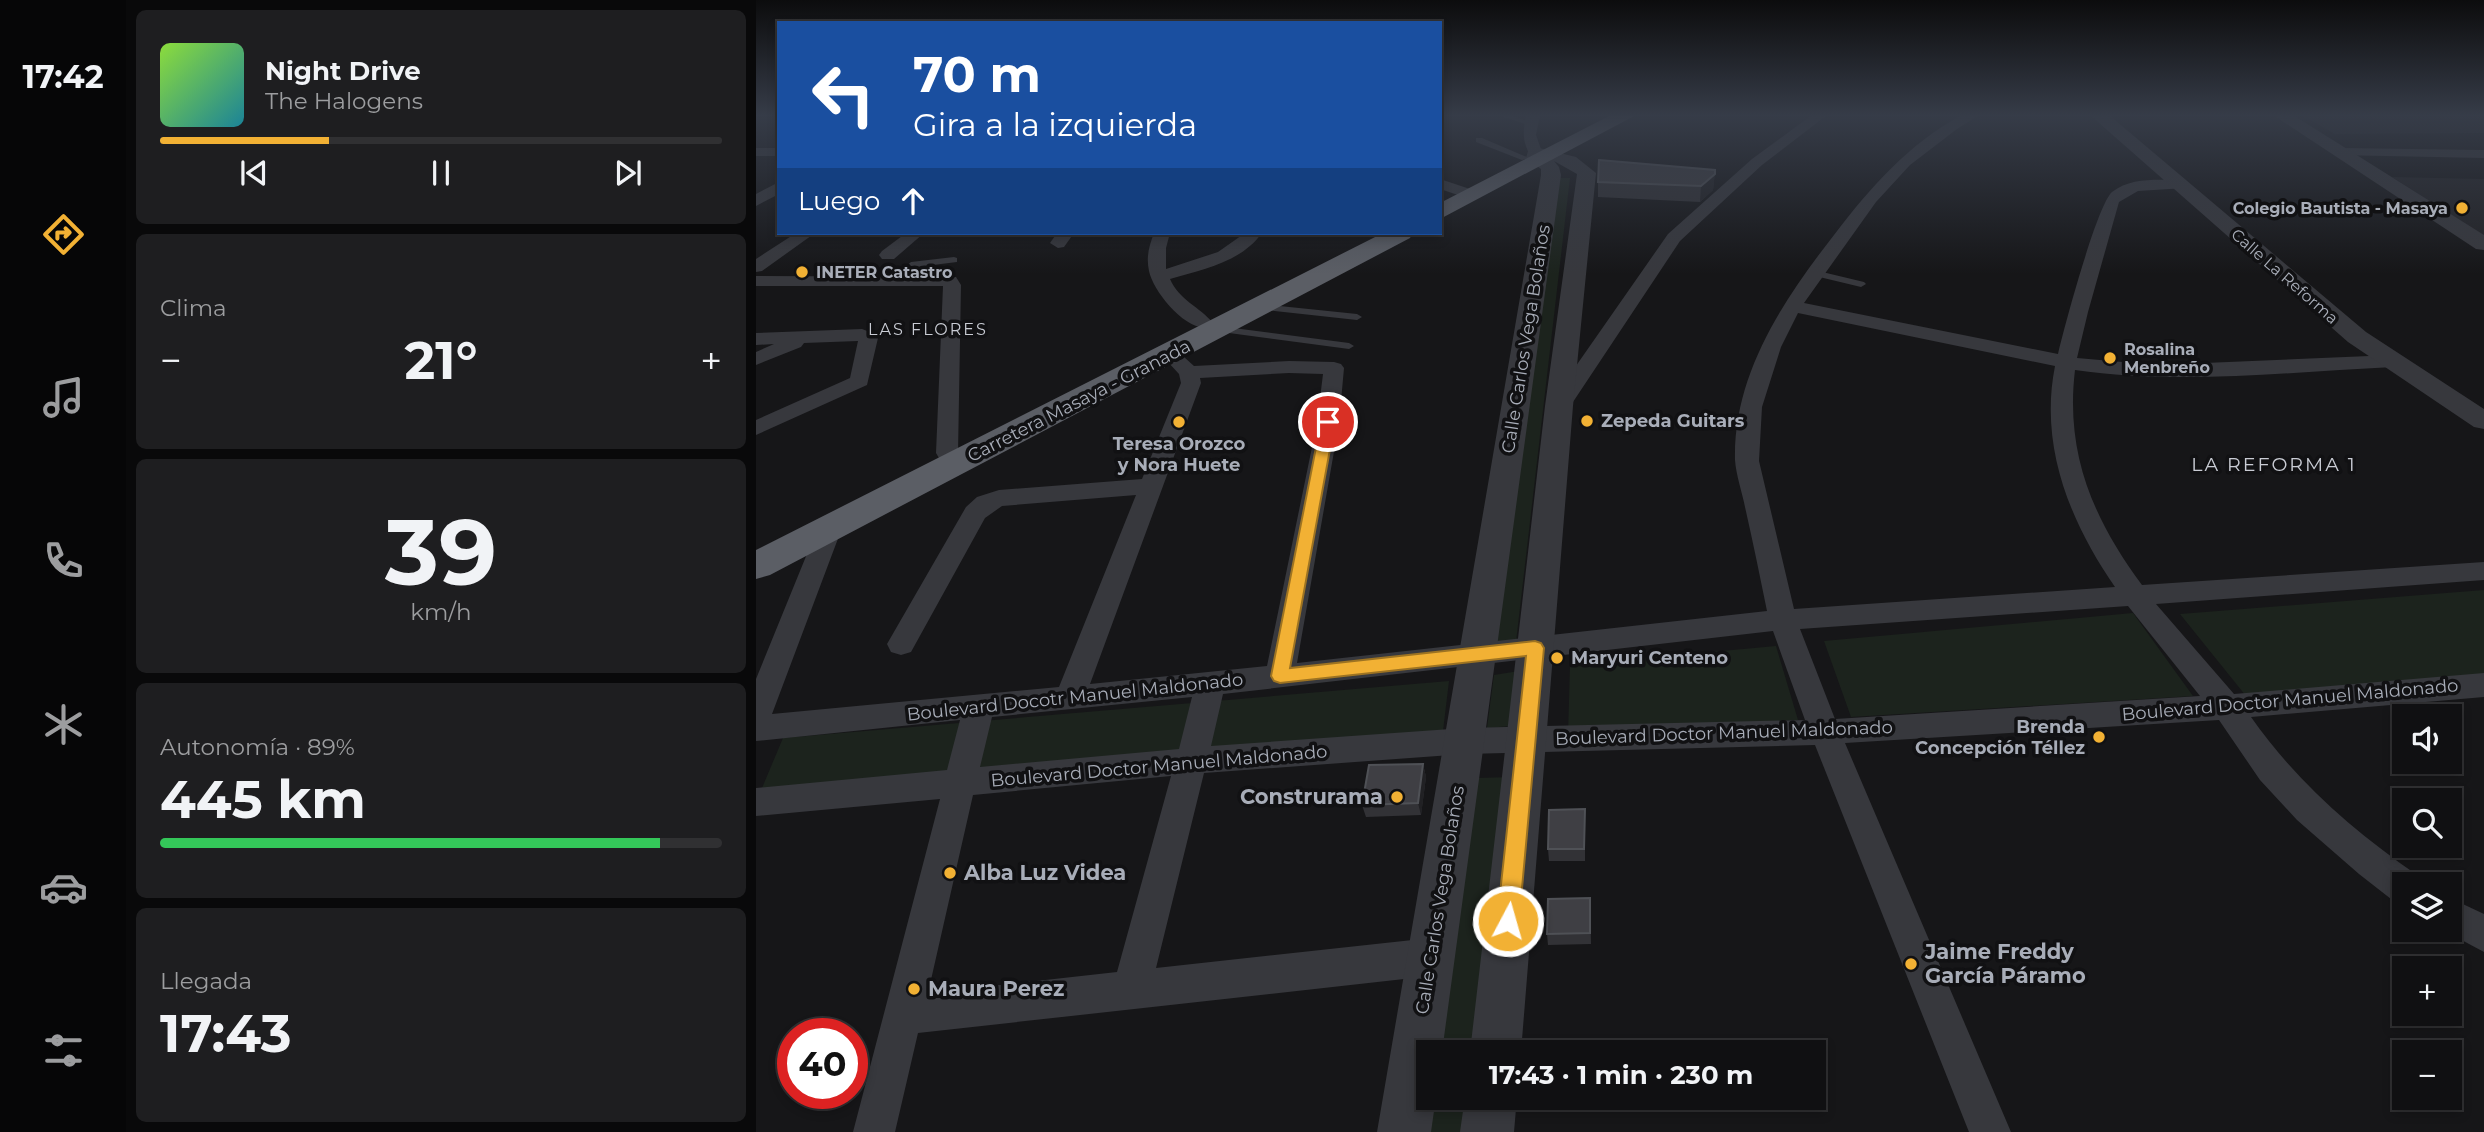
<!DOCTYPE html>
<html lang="es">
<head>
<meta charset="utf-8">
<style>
  :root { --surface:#101012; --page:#1e1e20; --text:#f1f3f6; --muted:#9c9d9f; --line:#303032; --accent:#f2b134 }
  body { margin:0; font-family:Montserrat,sans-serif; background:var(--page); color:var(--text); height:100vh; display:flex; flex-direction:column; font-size:26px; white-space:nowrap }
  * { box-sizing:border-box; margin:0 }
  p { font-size:23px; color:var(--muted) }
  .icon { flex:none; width:38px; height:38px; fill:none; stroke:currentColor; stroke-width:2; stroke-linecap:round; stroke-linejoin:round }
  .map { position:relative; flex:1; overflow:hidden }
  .side { display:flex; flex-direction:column; gap:10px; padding:10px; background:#09090a; width:630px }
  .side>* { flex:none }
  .banner { position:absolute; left:21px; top:21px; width:665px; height:214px; border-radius:0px; box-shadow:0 4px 10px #0003,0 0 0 2px var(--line); background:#1a4fa0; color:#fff; overflow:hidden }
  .tools { position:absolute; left:1636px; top:704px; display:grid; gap:14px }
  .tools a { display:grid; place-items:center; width:70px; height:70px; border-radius:0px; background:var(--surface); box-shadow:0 4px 10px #0003,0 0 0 2px var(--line); font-size:35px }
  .speed { position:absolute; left:21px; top:1018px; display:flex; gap:14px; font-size:35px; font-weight:700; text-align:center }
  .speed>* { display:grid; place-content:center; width:91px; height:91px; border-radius:50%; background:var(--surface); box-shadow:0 4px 10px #0003,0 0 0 2px var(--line); line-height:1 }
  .speed .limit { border:10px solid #d22; background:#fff; color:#111 }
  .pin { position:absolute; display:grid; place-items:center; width:60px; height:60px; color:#fff; margin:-30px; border:4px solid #fff; border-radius:50%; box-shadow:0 2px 7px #0007 }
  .me { position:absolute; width:77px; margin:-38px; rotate:6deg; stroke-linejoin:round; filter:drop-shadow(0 0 5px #0008) }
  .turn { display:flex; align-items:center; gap:24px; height:147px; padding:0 21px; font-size:32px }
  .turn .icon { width:91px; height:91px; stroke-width:2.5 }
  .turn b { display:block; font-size:49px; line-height:60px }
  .then { display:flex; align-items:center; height:66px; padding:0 21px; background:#0003; gap:14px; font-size:26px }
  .big { font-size:52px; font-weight:700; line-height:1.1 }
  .side .widget { flex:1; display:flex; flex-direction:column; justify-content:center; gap:10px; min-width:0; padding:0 24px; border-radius:10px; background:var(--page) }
  .side .dial { align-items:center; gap:0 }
  .dial b { font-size:91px; line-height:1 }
  .song { display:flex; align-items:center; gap:21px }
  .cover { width:84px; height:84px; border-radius:10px; background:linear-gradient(135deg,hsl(90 70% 55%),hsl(190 70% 35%)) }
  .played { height:7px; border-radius:4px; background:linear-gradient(90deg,var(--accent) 30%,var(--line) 30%) }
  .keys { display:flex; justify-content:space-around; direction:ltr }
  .heat { display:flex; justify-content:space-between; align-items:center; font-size:38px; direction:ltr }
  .charge { height:10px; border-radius:5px; background:linear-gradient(90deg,#34c759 89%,var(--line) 0) }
  .trip { position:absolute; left:660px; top:1040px; width:410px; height:70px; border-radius:0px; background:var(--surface); box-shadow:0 4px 10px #0003,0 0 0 2px var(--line); font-weight:700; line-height:70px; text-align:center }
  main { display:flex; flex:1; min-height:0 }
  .tabs { display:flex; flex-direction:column; width:126px; justify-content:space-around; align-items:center; background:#060607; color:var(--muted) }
  .tabs .icon { width:49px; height:49px }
  .tabs .on { color:var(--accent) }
  .tabs b { font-size:32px; color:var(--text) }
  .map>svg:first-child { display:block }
  .built { fill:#222225 }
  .green { fill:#1c231d }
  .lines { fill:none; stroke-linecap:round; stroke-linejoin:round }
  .service { fill:#37383d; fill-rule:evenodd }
  .minor { fill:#37383d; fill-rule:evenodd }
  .tertiary { fill:#37383d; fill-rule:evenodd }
  .trunk { fill:#5b5e65; fill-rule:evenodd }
  .wall { fill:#323236 }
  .shaded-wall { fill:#212124 }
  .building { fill:#3f3f44; stroke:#4f5156; stroke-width:2 }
  .route { fill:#f2b134; stroke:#9d7322; stroke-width:2 }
  .poi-dot { fill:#f2b134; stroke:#111113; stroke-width:2.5 }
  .labels { text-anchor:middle; stroke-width:7; stroke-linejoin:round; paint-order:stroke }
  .far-poi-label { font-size:16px; font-weight:bold; fill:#a8adb8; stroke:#111113; text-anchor:start }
  .far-street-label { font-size:16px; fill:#a8adb8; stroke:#111113 }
  .far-neighbourhood-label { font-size:16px; letter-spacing:2px; fill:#c9ccd4; stroke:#111113 }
  .street-label { font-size:18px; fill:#a8adb8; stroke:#111113 }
  .poi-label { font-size:18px; font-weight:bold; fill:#a8adb8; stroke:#111113; text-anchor:start }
  .neighbourhood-label { font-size:19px; letter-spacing:2px; fill:#c9ccd4; stroke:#111113 }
  .near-poi-label { font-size:21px; font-weight:bold; fill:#a8adb8; stroke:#111113; text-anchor:start }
</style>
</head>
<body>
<main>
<nav class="tabs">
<b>17:42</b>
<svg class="icon on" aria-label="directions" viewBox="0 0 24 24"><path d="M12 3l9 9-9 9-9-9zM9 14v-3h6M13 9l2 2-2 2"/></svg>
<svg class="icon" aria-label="music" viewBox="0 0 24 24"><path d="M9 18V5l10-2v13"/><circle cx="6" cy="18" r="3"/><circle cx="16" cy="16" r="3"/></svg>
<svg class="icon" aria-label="phone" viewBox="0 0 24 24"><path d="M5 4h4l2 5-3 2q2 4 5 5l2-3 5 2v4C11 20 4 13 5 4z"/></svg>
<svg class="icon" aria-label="climate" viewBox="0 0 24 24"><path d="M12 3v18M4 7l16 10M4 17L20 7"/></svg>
<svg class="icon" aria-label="car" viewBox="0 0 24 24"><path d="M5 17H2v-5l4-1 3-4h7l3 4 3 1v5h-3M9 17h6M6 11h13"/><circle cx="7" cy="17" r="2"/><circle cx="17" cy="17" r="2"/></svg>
<svg class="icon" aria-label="filters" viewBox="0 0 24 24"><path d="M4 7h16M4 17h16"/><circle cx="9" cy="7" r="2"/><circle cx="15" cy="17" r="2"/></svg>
</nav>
<section class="side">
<div class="widget">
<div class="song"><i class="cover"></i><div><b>Night Drive</b><p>The Halogens</p></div></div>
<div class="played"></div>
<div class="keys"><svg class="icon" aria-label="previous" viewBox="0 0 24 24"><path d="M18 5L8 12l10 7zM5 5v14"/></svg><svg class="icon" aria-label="pause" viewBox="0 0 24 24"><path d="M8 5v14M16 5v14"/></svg><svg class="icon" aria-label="next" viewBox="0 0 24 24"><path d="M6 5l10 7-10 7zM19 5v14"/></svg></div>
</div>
<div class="widget"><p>Clima</p>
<div class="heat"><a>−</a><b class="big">21°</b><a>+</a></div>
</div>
<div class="widget dial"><b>39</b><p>km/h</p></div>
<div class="widget"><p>Autonomía · 89%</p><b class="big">445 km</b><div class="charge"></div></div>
<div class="widget"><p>Llegada</p><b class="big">17:43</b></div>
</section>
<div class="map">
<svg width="1728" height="1132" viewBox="0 0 1728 1132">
  <rect width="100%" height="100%" fill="#161618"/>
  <path class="built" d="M1545,115h183v18l-149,1z
    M1636,177l92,2v57z"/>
  <path class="green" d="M803,178h11l-54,464h-28z
    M1728,590v84l-238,22 -66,-82z
    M1377,613l60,83 -342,21 -27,-76z
    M1020,646l22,74 -230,15 2,-70z
    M763,671l-8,55 -24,2 7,-53z
    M693,681l-6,50 -681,57 21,-50z
    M758,777l-28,275h-45l35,-274z
    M679,1097h47l-4,35h-48z"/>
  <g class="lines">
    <path class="service" d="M742,115h12l25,9 -4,2z
      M720,138h6l47,20 -7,2 -46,-18z
      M198,257l3,1v4l-40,5 -20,15 -8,-2 22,-18z
      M1058,270l50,12 2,2 -5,3 -50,-12v-4z
      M504,304l97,10 5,3 -5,3 -101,-11 -1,-2z
      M462,326l131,17 5,3 -5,3 -135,-18v-4z"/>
    <path class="minor" d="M770,115h14l-4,20 6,17 -2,3h-10c-8,-14 -7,-24 -4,-40z
      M1056,115h15l-65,50 -82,76 -113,170h-16l-3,-5 120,-172 84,-75z
      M1206,115h17l-22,14 -47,36 -34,37 -72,101 254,51c6,-26 39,-149 54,-162 19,-15 46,-12 68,-12l5,2 3,3 -3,3 -47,3 -19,11 -31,110 -11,46 80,7 236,-10 7,2 3,4 -3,4 -7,2c-105,5 -214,18 -318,3 -10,83 18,149 67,215l342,-23v18l-328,24 78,90 250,-21v24l-233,20c45,64 101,113 166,158l3,9h-16v19l-13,-4 -32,-25 -62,-54 -37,-40 -41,-60 -374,23 166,389h-42l-154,-387 -350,9 -261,19 -48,195 275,-30 13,6 6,13 -6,13 -13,6 -513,57 -23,99h-42l87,-333 -184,17v-28l191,-18 13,-50 -204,21v-62l64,-157 9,-2 9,2 4,6 -70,186 287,-27 77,-192 -134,11 -17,12 -74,134 -10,3 -10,-3 -4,-8 79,-137 11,-10 22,-7 143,-11 39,-96 -2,-9 -12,-13 3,-4h14l10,9 95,-5 45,1 7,2 3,4 -5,55 -42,240 470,-52c-7,-34 -14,-69 -22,-104 -3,-15 -9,-32 -10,-47 -2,-86 49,-161 99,-225 36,-47 75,-92 128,-120zM1042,313l257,53c-16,80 15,156 60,221l-321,22 -35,-148 3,-54 19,-60zM533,373l34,1 -6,49 -50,243 -177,18 111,-301 -1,-5zM1372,606l72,90 -365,23 -35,-90zM1017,631l32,89 -340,8 -254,18 12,-52zM436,697l-13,52 -199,18 12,-50zM415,776l-54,196 -189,21 45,-198z
      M0,148h23v8h-23z
      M1585,148l143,2v8l-148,-3v-6z
      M684,179l39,13 2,3 -8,5 -33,-11z
      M23,182v12l-23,12v-12z
      M40,233h19l-53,38 -6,1v-13z
      M150,233h18l-30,26h-12l-3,-4 3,-4z
      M301,233h17l-10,14 -6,1 -8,-5z
      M398,233h16l-4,15v21l52,-17 27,-19h17c-22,30 -59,36 -92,46 9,21 30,28 43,44l-3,4c-24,6 -57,-36 -61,-56 -3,-14 0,-25 5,-38z
      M0,276l200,1 5,8 -3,168 -3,5h-16l-3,-5 7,-167h-187z
      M106,329l13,5 3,4 -11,47 -111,50v-15l94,-42 8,-37 -54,2 -3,4 -45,18v-13l18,-8 -18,1v-12z
      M1694,898l34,16v38l-43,-23h9z"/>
    <path class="tertiary" d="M1334,115h19l257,217 118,77v20l-10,-2 -126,-85z
      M1517,115h20l191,120v15l-8,-1z
      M779,147l41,10 20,16 -23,233 -52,646h-51l75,-646 32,-232 -23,-13 5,6 2,8 -119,877h-14v45h8l-5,35h-54l164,-957v-6l-15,-11 3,-10z
      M709,1097h52l-3,35h-54z"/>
    <path class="trunk" d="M855,115h25l-196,104v-16z
      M627,233h30l-3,5 -640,337 -14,4v-29z"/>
  </g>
  <path class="wall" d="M959,170l-2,20 -13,12 -102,-5v-15z
    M667,764l3,13 -5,38 -55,2 -4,-12z
    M829,822v39h-36l-1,-12z
    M834,898l1,46 -43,1 -1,-11z"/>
  <path class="shaded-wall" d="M959,174l-2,16 -13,12 1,-16z
    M667,764l3,13 -5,38 -3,-12z"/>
  <path class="building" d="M843,160l116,10v4l-14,12 -103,-4z
    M667,764l-5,39 -56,2 7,-40z
    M829,809l-1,40h-36l1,-39z
    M834,898v35l-43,1 1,-35z"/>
  <linearGradient id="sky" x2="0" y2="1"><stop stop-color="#0c0c0d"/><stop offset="0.42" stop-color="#363c48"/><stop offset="1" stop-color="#363c48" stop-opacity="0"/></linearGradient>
  <rect width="1728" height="274" fill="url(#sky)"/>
  <path class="route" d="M572,418l7,4 -45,246 245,-27 6,2 3,5 -25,273 -4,8 -7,3 -8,-3 -3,-8 29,-265 -246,27 -6,-2 -3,-5 50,-254z"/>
  <g class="poi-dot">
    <circle cx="1706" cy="208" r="7"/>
    <circle cx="46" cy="272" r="7"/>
    <circle cx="1354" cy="358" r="7"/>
    <circle cx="831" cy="421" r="7"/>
    <circle cx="423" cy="422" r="7"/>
    <circle cx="801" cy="658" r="7"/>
    <circle cx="1343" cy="737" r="7"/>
    <circle cx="641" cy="797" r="7"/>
    <circle cx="194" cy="873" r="7"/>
    <circle cx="1155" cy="964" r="7"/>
    <circle cx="158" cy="989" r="7"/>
  </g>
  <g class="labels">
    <g class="far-poi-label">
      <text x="1692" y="214" text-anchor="end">Colegio Bautista - Masaya</text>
      <text x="60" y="278">INETER Catastro</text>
      <text x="1368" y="355">Rosalina<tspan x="1368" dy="18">Menbreño</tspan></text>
    </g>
    <g class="far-street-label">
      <text transform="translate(1529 276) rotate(41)" y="6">Calle La Reforma</text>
    </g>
    <g class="far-neighbourhood-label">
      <text x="172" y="335">LAS FLORES</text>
    </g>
    <g class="street-label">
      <text transform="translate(770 339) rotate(-81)" y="6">Calle Carlos Vega Bolaños</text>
      <text transform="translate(323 401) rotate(-27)" y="6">Carretera Masaya - Granada</text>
      <text transform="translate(319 697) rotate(-6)" y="6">Boulevard Docotr Manuel Maldonado</text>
      <text transform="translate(1534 700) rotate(-5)" y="6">Boulevard Doctor Manuel Maldonado</text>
      <text transform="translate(968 733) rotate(-2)" y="6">Boulevard Doctor Manuel Maldonado</text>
      <text transform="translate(403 766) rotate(-5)" y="6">Boulevard Doctor Manuel Maldonado</text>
      <text transform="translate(684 900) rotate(-81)" y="6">Calle Carlos Vega Bolaños</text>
    </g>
    <g class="poi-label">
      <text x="845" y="427">Zepeda Guitars</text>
      <text x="423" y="450" text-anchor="middle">Teresa Orozco<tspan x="423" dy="21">y Nora Huete</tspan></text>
      <text x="815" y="664">Maryuri Centeno</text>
      <text x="1329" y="733" text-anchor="end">Brenda<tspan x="1329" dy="21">Concepción Téllez</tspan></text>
    </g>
    <g class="neighbourhood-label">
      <text x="1518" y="471">LA REFORMA 1</text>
    </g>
    <g class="near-poi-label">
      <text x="627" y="804" text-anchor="end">Construrama</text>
      <text x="208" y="880">Alba Luz Videa</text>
      <text x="1169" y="959">Jaime Freddy<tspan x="1169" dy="24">García Páramo</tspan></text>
      <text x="172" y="996">Maura Perez</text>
    </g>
  </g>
</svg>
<div class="tools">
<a><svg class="icon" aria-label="sound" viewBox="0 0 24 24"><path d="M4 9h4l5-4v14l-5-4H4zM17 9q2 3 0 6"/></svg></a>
<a><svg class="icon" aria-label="search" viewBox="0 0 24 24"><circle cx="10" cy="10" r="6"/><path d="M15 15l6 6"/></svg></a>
<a><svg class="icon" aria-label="layers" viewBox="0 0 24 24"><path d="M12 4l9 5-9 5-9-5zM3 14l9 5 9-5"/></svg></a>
<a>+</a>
<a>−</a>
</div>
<div class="speed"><div class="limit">40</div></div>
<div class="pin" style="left:572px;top:422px;background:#d93025"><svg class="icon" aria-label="arrive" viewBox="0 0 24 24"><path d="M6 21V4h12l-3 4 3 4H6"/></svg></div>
<svg class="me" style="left:752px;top:921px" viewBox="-20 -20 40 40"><circle r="17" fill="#f2b134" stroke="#fff" stroke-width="3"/><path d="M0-11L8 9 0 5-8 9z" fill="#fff"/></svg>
<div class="trip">17:43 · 1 min · 230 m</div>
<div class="banner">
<div class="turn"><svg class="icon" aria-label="left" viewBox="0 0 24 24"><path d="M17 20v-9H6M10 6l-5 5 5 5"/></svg><div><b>70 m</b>Gira a la izquierda</div></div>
<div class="then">Luego<svg class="icon" aria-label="ahead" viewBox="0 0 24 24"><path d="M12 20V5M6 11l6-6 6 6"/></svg></div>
</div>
</div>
</main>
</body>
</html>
